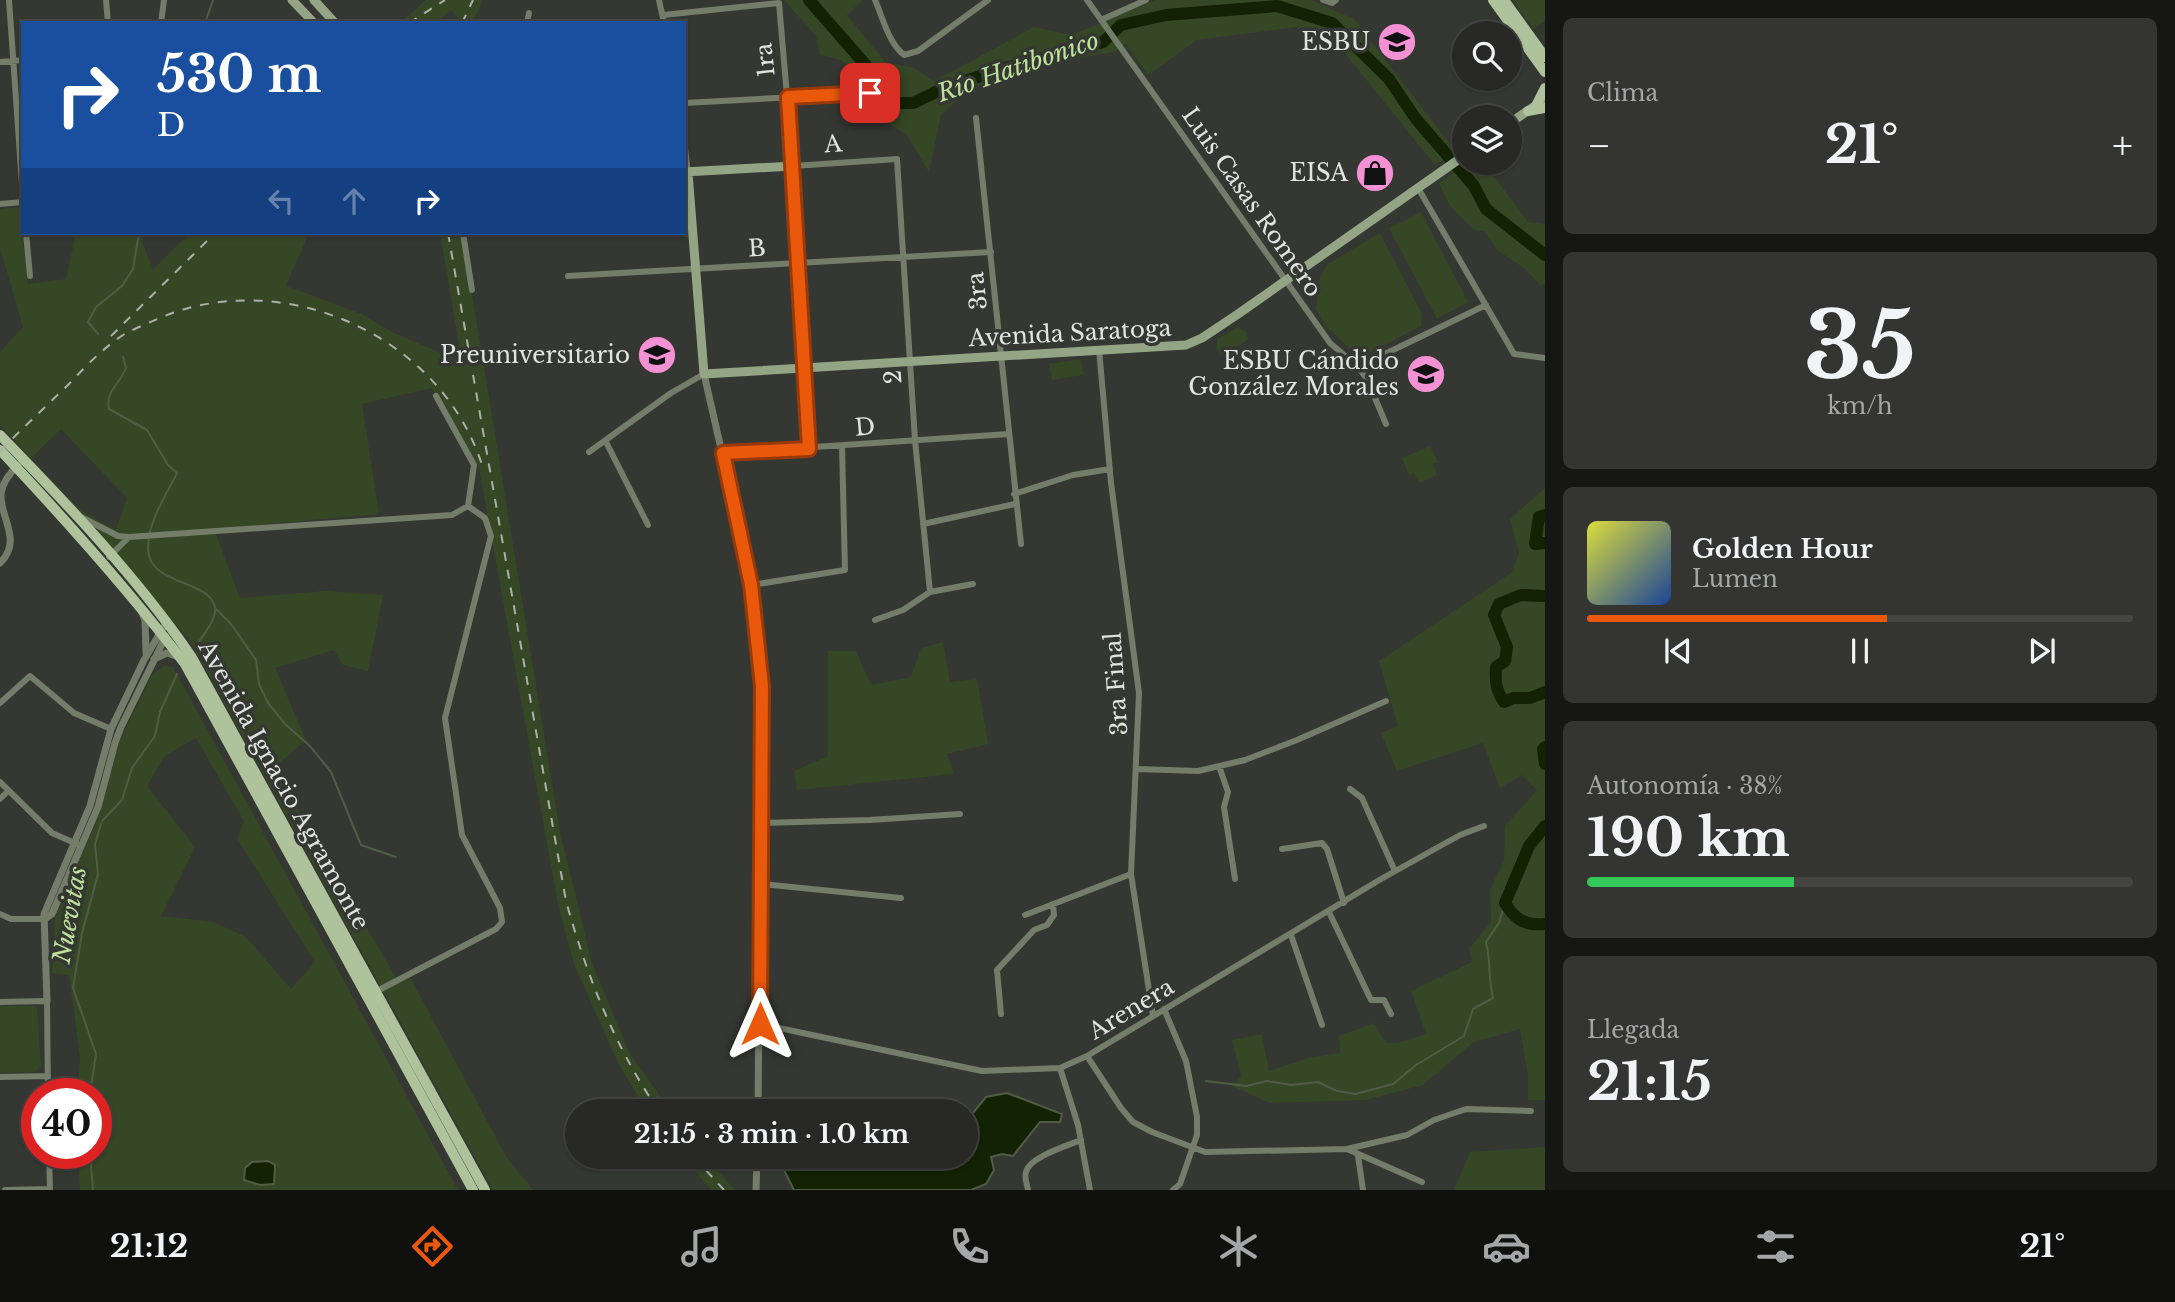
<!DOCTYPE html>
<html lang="es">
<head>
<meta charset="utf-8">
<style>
  :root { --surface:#282926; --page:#343532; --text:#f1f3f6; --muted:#a5a6a7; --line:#444543; --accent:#ea580c }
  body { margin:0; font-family:"Libre Baskerville",serif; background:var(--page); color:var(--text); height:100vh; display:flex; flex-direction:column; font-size:26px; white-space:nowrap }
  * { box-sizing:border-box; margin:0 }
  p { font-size:23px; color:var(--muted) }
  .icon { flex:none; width:38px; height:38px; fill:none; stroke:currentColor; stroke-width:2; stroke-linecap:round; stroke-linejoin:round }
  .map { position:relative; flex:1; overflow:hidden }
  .panel { display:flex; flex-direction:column; gap:18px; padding:18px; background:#161715; width:630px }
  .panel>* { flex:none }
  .hud { position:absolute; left:21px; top:21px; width:665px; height:214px; border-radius:0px; box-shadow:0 2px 5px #0004,0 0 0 2px var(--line); background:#1a4fa0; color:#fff; overflow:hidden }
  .fabs { position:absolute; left:1452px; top:21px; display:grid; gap:14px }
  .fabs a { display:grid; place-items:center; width:70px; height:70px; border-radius:50%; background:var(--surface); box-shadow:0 2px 5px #0004,0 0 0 2px var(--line); font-size:35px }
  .speed { position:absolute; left:21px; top:1078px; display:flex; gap:14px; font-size:35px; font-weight:700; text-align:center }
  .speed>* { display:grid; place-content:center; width:91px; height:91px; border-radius:50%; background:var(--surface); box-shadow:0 2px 5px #0004,0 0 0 2px var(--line); line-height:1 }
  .speed .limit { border:10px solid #d22; background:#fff; color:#111 }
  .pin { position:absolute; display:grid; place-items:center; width:60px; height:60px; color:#fff; margin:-30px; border-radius:14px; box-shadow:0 4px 10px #0006 }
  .me { position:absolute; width:77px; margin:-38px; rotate:0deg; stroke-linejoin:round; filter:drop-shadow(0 0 5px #0008) }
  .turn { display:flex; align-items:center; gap:24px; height:147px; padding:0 21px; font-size:32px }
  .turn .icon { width:91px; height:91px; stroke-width:2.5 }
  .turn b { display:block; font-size:49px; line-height:60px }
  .lanes { display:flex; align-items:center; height:66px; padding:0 21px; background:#0003; justify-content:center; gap:35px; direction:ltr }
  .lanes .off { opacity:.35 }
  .big { font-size:52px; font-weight:700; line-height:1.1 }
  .panel .card { flex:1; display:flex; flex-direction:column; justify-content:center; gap:10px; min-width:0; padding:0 24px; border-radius:10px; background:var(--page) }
  .panel .dial { align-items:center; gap:0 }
  .dial b { font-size:91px; line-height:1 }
  .song { display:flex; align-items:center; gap:21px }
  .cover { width:84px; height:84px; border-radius:10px; background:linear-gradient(135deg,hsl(60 70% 55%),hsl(220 70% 35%)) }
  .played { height:7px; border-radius:4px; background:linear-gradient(90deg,var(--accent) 55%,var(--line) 55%) }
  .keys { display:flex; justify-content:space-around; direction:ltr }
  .heat { display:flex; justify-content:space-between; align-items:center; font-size:38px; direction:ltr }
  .charge { height:10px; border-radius:5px; background:linear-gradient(90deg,#34c759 38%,var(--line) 0) }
  .trip { position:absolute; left:565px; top:1099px; width:413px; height:70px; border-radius:35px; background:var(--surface); box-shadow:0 2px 5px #0004,0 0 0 2px var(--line); font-weight:700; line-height:70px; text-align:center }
  .menu { display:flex; height:112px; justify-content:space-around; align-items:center; background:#10100f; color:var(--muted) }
  .menu .icon { width:49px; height:49px }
  .menu .selected { color:var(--accent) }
  .menu b { font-size:32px; color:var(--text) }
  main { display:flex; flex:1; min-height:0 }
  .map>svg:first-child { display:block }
  .green { fill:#364725; fill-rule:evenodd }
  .water { fill:#132202; stroke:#515c45; stroke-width:2 }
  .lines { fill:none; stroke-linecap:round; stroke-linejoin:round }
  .stream { stroke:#515c45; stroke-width:2 }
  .river { stroke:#132202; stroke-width:12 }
  .minor { stroke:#737d69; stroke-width:6 }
  .tertiary { stroke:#737d69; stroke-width:7 }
  .secondary { stroke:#94a586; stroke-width:9 }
  .primary { stroke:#aec39b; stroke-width:10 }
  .rail { stroke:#adafac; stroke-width:2; stroke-dasharray:9 9; stroke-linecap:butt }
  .route-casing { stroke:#983908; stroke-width:18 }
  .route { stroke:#ea580c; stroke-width:12 }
  .labels { text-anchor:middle; stroke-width:7; stroke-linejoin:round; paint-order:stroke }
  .poi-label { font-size:23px; fill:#e2e4e1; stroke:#353733; text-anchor:end }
  .street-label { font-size:23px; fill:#e2e4e1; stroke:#353733 }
  .water-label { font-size:24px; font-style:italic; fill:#bee29b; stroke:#353733 }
</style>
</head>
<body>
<main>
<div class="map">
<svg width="1545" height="1190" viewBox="0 0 1545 1190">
  <rect width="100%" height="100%" fill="#353733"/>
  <path class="green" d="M426,0h57l-10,23h-19l4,-6 -8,-7 -13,13h-37z
    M784,0h79l-16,15 39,48 26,4 22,14 100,-54 38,8 83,-35h156l43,19 102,133 -21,13 -92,-114 -46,-24 -100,13 -49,35 -22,-31 -11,8 -73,12 -73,26 -28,25 -12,57 -22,-37 -22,-14 -22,-36 -22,-25 -21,-5 -4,-19z
    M1513,0h32v21l-12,8z
    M1468,163h16l44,59 17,2v59l-4,3 -17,-18 -27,-18 -13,-19 -10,-1 -24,-24 -11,-23z
    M19,207l9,77 38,-5 10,-46h68l-2,9 11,28 37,-37h119l-23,53 76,28 32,19 68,29 -22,-129h22l98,599 32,131 38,91 41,57h-24l-28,-46 -45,-101 -16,-60 -79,-436 -47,-80 -70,16 17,110 -165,15 26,69 85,-7 58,4 -15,76 -25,-6 -9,-15 -59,18 31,72 -32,28 125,215 11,-6 97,181 26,32h-40l-303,-549 -190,-217v-72l23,-25 -23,-79v-39zM61,429l66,69 -11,31c-41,-17 -56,-39 -85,-71z
    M1421,212l47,90 -31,17 -48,-91z
    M1380,233l42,81 -1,12 -62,32 -33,-32 -10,-17 4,-32 8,-13z
    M1238,327l9,6 1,6 -21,17h-4l-6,-6v-11z
    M1081,359l2,16 -31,5 -3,-16z
    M1430,446l8,16 -5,2 4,11 -18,8 -5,-10 -5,2 -7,-17z
    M1545,488v612h-17v-24l-8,-47 -46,13 -51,43 -57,15 -96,3 -38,-17 9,-10 -9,-36 30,-6 7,37 38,-13 33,-5 -1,-17 35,-13 12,20h11l29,-9 -15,-43 61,-29 -3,-13 22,-27 -1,-32 14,-30 1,-34 32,-36 -15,-15 -22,13 -17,-45 -86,28 -16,-38 17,-7 -19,-65 132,-88 8,-20 -9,-34z
    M943,642l7,40 27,-3 11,65 -41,10 7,20 -157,16 -3,-19 34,-15v-105h28l15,34 40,-8 10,-29z
    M163,666l10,1 285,523h-378l-2,-37h18v-59h-18l2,-37 -11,-82 -17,-2 3,-55 44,-103 21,-75 32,-65zM196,738l48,83 -7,18 78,123 -24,27 -45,-52 -32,-15 -53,-6 34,-69 -48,-61 18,-30z
    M0,1006h34l3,2 4,58 -6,6 -35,1z
    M1545,1147v43h-91l16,-38z
    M683,1157h23l29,33h-24z"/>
  <path class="water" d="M1007,1093l55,21 -2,8h-20l-27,34 -11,-2 -11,3 3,13 -8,14 -15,6h-177l-10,-20 6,-13h176v-39h3l17,-21z
    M268,1161l7,4 -1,19 -14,1 -16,-5 1,-12 7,-6z"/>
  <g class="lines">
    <path class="stream" d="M205,23l8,-23
      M98,334l-10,-12 8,-15 26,-21 11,-17 6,-36
      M123,357l3,11c-6,16 -21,23 -17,41l38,21 21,35 9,8c-12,24 -29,48 -29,76 1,37 61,30 67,58 2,12 -13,30 -19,39
      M215,608l16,16 25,36 3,24 9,19 18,22 24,21 21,26 30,73 35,12
      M1206,1081l40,5 21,-5 24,4 27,-3 19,9 19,3 37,-10 23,-19 48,-29 9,-27 20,-11c-5,-19 -2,-37 -7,-56l13,-19 6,-20
      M90,1094l6,-40 -23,-66 9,-55 16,-59 -3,-30 7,-23 20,-21 10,-32 23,-32 5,-24 17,-38
      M90,1153l3,37"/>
    <path class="river" d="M809,0l62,71 17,32h25l29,-14 53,-18 108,-29 18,-17 45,-10 111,-9 55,17 57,56 27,40 58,67 12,23 59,46
      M1545,515l-6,2 -4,27 10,-1
      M1545,596l-24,-1 -22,9 -5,11 13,32 -2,14 -9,6c-1,15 0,23 8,35l9,-4h17l15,-6
      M1545,747l-2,2 2,15
      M1545,826l-16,20 -24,57c10,17 21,23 40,21"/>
    <path class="minor" d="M9,0l14,198
      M106,0l2,23
      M659,0l5,23
      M875,0c8,18 13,42 29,55l14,-4 70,-51
      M1087,0l243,343 28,24 9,12 19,45
      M1323,0l9,3 4,-3
      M663,15l116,-12 14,163 104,-7 18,281 15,152
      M1101,20l45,-20
      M161,23l3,-23
      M527,23l2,-10
      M0,62l23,-2
      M684,103l186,-10
      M976,118l45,426
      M684,140l4,33
      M1418,188l96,166 31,4
      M0,204l23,-2
      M26,233l4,43
      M463,233l9,57
      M568,276l423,-24
      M1099,349l12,134 28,210 -8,181 22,142
      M1358,367l128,-62
      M806,368l3,81
      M436,396l38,69 -6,41
      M606,442l42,83
      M589,452l82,-59 33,-19
      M723,453l286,-19
      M1014,494l59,-19 37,-6
      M83,518l35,18 11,1
      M923,524l92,-20
      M109,557l20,-20 323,-22 16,-9 17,12 6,18 -46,182 17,117 38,73 2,14 -6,7 -119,62
      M752,585l93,-15 -3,-124
      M875,620l28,-10 27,-18 43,-8
      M0,703l30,-27 44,37 37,16
      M1219,766l9,26 -4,15 11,72
      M1137,769l61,2 47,-11 52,-20 89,-39
      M0,782l52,51 25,11
      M1350,789l12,9 33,73
      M0,799l8,-8
      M760,823l110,-3 90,-6
      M1282,849l40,-6 5,6 17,54
      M761,884l140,14
      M1329,912l42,88h13l7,14
      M0,914l11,5h34
      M1025,915l106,-41
      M1291,935l31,90
      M0,1002l47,-1 1,93
      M1164,1009l22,52 11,56v18l-17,49 -7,6
      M1001,1014l-4,-44 37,-40 13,-5 7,-10 -1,-11
      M760,1024l222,47 78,-3 27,-12 294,-177 79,-44 24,-9
      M1087,1056l34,52 12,14 19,10 53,20 142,-3 60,-14 27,-15 32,-11 65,2
      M1060,1068l18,57 12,65
      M0,1077l48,-1
      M1347,1149l75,33
      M49,1153l1,37
      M1358,1156l5,34
      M5,1190l45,-1
      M1028,1190c-1,-6 -4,-12 -2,-18 3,-15 41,-26 55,-32"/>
    <path class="tertiary" d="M704,374l48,211 10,101 -4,425
      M0,563c23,-23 0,-44 1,-69 1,-11 10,-22 17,-29
      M142,613l3,7 1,33
      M154,659l13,-6 12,4
      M45,919l7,-5 46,-107 17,-64 6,-16 45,-91
      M47,1001l-3,-87 46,-108 21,-77 33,-69 23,-39
      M756,1190l1,-33"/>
    <path class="secondary" d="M292,0l22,23
      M314,0l21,23
      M1510,123l35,-24
      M684,172l109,-6 13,202
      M688,173l16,201 482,-29 16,-7 36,-24 227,-159"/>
    <path class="primary" d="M1493,0l52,72
      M1504,0l41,57
      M1536,106l9,-18
      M1528,111l17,-3
      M0,435c67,69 136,141 191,221l294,534
      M0,450c65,69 128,139 185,214l288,526"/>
    <path class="rail" d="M409,23l36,-23
      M462,23l11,-23
      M448,233l118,668c21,75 48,145 93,210
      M111,336l104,-103
      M0,451c22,-22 45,-44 68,-66 17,-18 34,-36 55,-50 12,-7 26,-12 39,-18 124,-51 281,20 321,151
      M694,1157l30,33"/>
  </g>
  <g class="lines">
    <g class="route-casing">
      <path id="route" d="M760,1024l2,-338 -11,-101 -28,-132 86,-4 -21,-352 82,-4"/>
    </g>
    <use href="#route" class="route"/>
  </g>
  <defs>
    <g id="school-disc" transform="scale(2.0125)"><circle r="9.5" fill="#f491d4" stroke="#353733"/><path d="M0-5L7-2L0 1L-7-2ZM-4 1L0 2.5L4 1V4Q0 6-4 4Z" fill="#111"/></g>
    <g id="shop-disc" transform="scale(2.0125)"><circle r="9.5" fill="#f491d4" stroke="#353733"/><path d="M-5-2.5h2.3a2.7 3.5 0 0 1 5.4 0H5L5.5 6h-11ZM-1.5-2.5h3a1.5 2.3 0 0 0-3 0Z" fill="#111"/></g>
  </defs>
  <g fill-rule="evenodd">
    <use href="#school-disc" x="1397" y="42"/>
    <use href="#shop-disc" x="1375" y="173"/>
    <use href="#school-disc" x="657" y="355"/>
    <use href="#school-disc" x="1426" y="374"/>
  </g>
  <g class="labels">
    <g class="poi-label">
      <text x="1370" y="50">ESBU</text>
      <text x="1348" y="181">EISA</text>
      <text x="630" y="363">Preuniversitario</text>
      <text x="1399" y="369">ESBU Cándido<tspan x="1399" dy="26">González Morales</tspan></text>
    </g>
    <g class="street-label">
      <text transform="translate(765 60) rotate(-96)" y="8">1ra</text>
      <text transform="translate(833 144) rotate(-4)" y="8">A</text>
      <text transform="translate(1252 202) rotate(55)" y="8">Luis Casas Romero</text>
      <text transform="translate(757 248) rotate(-3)" y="8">B</text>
      <text transform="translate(977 291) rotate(-96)" y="8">3ra</text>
      <text transform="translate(1070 333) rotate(-3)" y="8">Avenida Saratoga</text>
      <text transform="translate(893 377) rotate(-94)" y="8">2</text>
      <text transform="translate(865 427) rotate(-5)" y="8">D</text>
      <text transform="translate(1116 684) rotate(-94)" y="8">3ra Final</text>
      <text transform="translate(284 785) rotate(61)" y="8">Avenida Ignacio Agramonte</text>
      <text transform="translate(1131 1009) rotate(-31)" y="8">Arenera</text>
    </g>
    <g class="water-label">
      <text transform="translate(1018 67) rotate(-19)" y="8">Río Hatibonico</text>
      <text transform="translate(70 915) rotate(-80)" y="8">Nuevitas</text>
    </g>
  </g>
</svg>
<div class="fabs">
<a><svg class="icon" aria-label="search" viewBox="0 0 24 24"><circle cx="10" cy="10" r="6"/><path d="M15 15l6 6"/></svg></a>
<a><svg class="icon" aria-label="layers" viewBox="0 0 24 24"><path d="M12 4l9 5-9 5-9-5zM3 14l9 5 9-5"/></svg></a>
</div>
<div class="speed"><div class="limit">40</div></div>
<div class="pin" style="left:870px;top:93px;background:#d93025"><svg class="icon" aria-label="arrive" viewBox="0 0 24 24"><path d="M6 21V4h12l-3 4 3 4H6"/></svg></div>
<svg class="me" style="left:760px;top:1024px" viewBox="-20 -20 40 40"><path d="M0-17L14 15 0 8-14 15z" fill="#ea580c" stroke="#fff" stroke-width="4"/></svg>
<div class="trip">21:15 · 3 min · 1.0 km</div>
<div class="hud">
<div class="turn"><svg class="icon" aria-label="right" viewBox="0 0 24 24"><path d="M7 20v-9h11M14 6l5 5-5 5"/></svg><div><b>530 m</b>D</div></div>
<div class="lanes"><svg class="icon off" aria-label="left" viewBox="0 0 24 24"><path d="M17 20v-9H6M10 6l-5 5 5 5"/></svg><svg class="icon off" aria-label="ahead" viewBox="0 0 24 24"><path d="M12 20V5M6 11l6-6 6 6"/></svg><svg class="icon" aria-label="right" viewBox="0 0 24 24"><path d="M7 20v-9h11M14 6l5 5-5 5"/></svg></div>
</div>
</div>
<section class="panel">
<div class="card"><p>Clima</p>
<div class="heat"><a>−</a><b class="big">21°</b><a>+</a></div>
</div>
<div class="card dial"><b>35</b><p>km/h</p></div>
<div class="card">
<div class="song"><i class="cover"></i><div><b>Golden Hour</b><p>Lumen</p></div></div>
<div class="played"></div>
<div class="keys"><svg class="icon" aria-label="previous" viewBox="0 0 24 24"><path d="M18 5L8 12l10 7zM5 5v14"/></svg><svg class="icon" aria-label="pause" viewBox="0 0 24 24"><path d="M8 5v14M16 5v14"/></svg><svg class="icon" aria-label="next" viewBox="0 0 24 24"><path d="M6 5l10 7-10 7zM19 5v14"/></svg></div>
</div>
<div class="card"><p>Autonomía · 38%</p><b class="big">190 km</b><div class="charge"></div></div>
<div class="card"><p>Llegada</p><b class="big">21:15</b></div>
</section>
</main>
<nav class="menu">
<b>21:12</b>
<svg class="icon selected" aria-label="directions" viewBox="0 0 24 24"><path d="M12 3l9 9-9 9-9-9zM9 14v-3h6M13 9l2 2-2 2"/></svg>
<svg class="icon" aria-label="music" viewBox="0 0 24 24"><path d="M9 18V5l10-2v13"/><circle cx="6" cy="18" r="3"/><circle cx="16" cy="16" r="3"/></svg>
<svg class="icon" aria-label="phone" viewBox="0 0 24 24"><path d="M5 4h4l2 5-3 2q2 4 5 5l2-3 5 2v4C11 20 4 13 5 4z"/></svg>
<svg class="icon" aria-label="climate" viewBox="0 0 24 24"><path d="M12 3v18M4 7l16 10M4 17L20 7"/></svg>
<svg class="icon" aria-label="car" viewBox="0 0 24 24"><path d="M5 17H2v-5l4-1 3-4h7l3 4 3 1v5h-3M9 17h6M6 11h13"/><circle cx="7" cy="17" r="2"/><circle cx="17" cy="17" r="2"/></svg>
<svg class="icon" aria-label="filters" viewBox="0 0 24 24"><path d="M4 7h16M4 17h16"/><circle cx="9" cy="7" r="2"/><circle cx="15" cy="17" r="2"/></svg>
<b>21°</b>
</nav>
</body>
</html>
